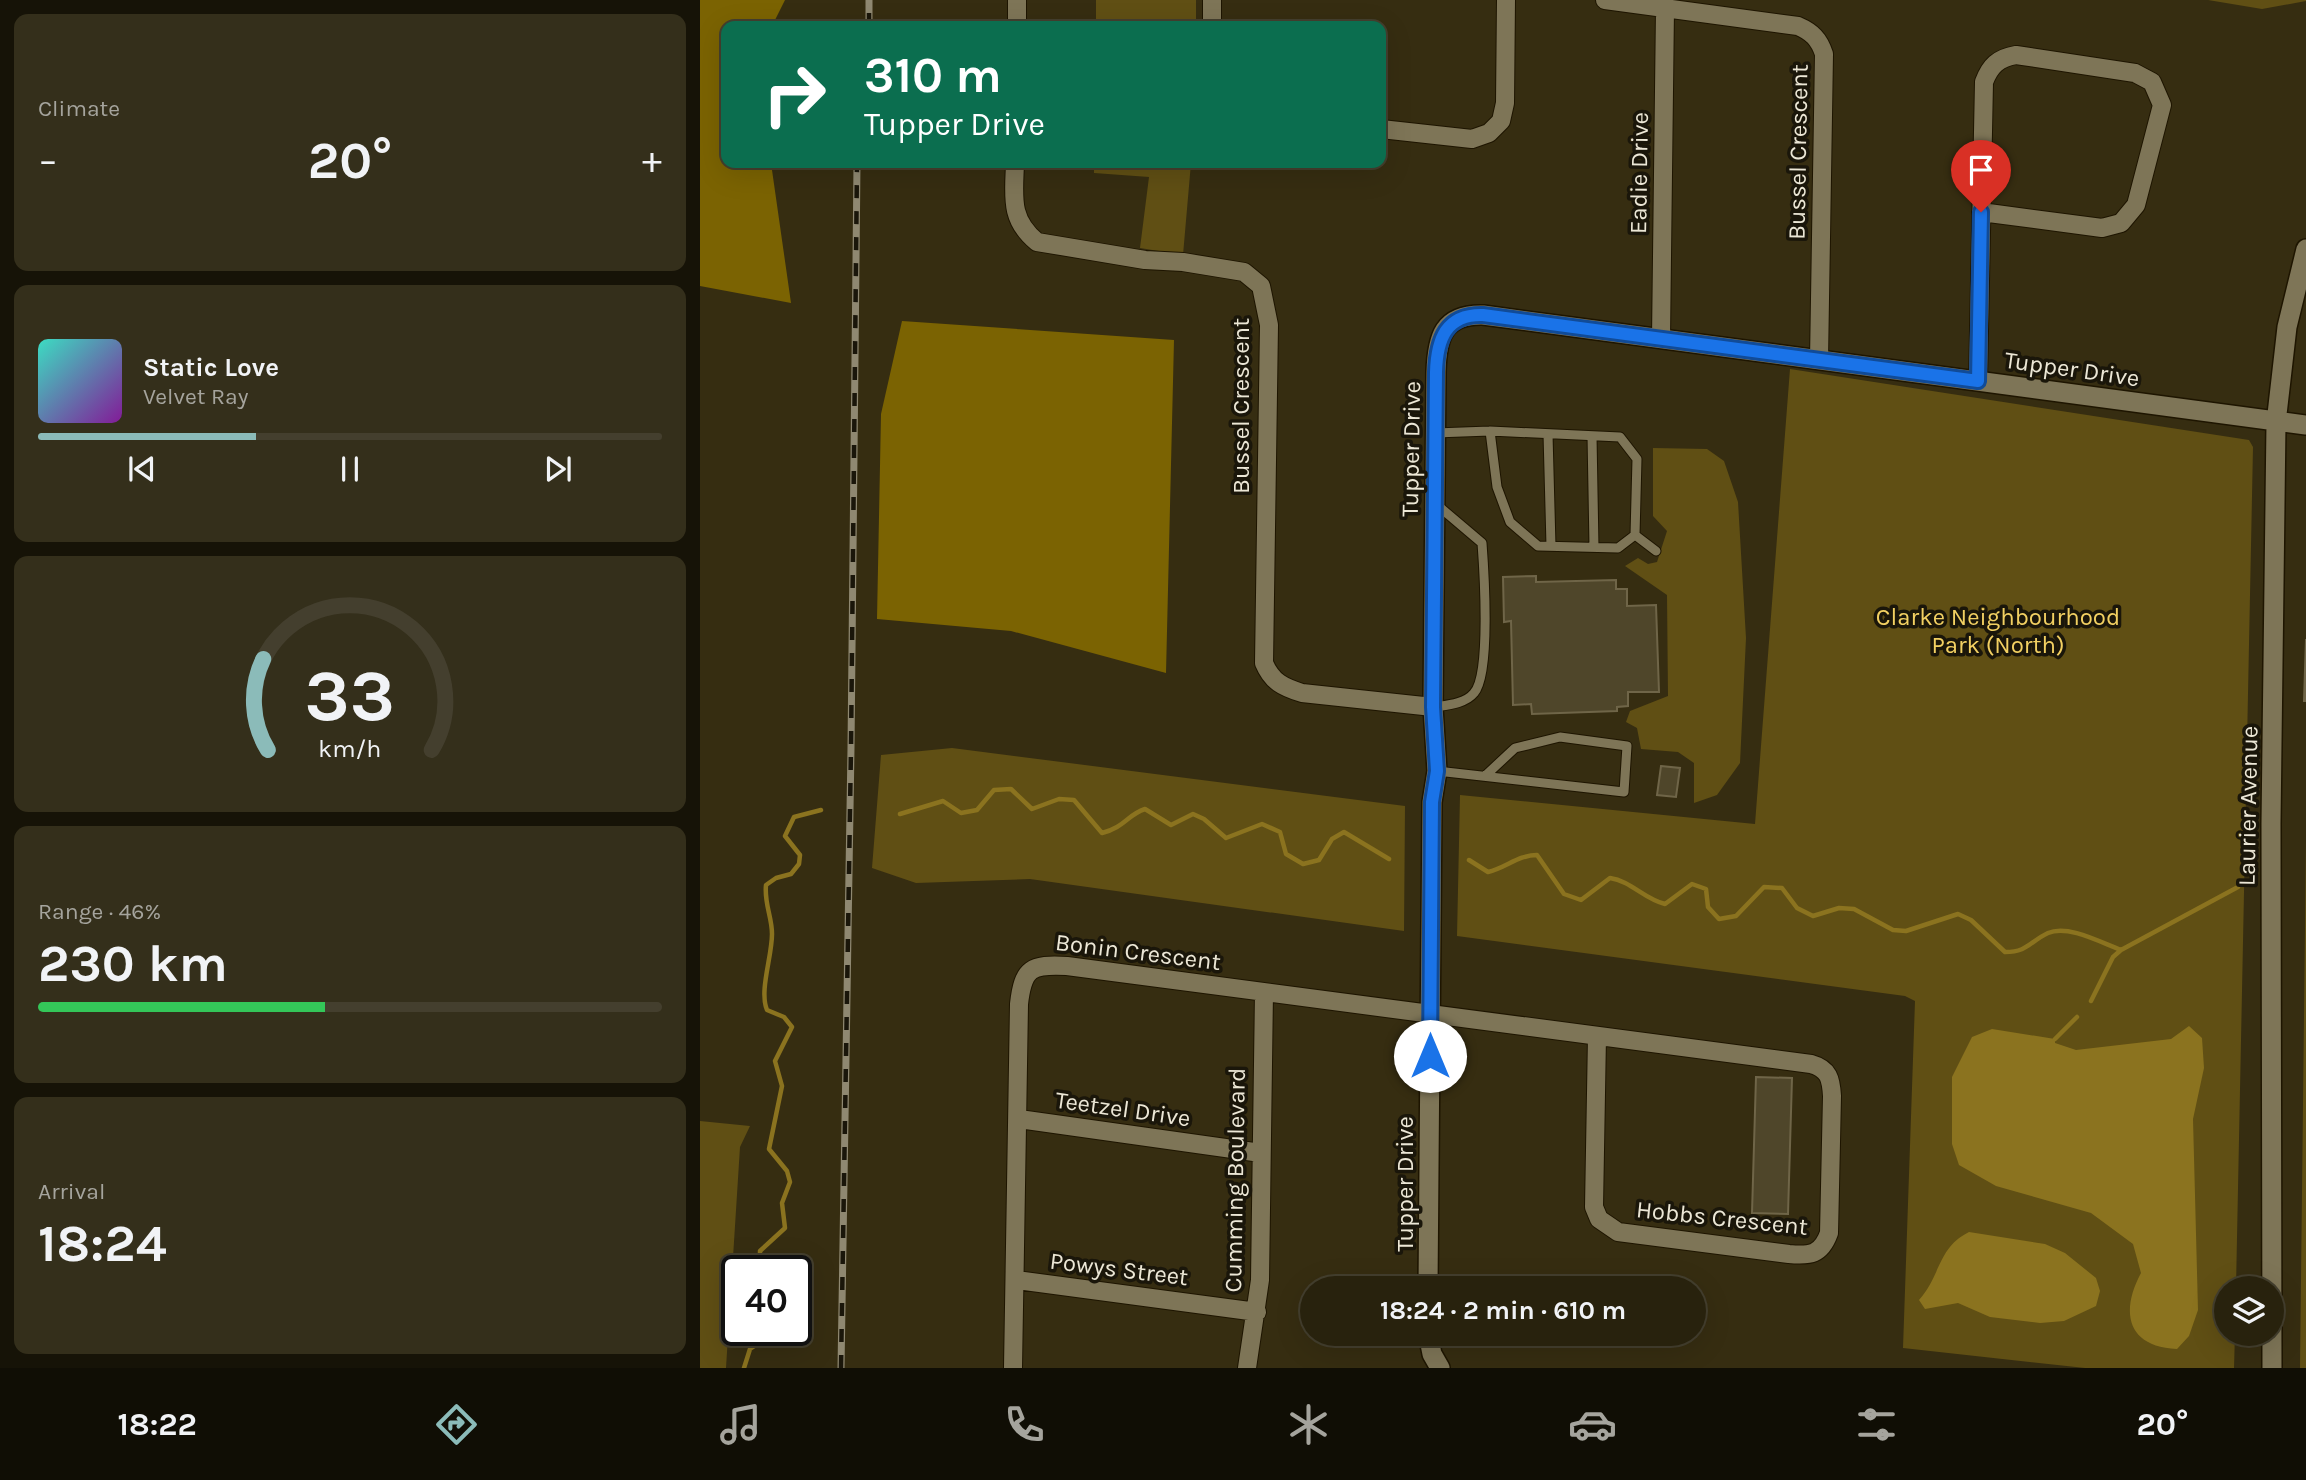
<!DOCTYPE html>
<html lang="en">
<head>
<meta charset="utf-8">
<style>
  :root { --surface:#28220d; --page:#342f1b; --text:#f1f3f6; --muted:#a5a49d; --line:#443f2e; --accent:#8bbbb9 }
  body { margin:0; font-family:Karla,sans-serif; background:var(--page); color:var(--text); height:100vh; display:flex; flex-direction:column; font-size:26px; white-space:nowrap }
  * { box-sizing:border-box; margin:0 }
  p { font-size:23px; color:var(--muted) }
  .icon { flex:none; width:38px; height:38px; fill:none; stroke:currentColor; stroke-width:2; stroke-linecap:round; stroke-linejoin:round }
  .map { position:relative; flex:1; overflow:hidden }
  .sheet { display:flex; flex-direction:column; gap:14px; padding:14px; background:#161307; width:700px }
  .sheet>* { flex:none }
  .guide { position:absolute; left:21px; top:21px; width:665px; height:147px; border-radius:14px; box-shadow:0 7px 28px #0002,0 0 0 2px var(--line); background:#0b6e4f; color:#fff; overflow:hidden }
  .buttons { position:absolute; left:1514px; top:1276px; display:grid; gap:14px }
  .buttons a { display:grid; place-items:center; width:70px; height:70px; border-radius:50%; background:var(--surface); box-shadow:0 7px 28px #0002,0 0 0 2px var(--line); font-size:35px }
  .speed { position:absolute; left:21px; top:1255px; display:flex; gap:14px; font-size:35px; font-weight:700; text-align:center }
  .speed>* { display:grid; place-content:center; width:91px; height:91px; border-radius:50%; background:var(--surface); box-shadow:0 7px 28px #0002,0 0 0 2px var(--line); line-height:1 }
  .speed .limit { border:4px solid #111; border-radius:10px; background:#fff; color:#111 }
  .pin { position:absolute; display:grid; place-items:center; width:60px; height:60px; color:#fff; margin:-72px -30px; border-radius:50% 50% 50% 0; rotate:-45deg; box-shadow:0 0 7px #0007 }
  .pin .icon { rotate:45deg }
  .me { position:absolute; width:77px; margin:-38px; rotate:0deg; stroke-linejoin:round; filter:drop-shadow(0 0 5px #0008) }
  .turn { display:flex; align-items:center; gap:24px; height:147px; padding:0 28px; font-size:32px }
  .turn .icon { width:91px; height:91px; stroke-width:2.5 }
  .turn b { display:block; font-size:49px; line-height:60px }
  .big { font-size:52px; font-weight:700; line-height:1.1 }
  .sheet .tile { flex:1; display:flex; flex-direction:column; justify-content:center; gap:10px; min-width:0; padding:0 24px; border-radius:14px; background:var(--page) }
  .sheet .dial { align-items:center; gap:0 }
  .dial svg { height:182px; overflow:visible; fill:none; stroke:var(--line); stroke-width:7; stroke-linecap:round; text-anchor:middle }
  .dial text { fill:var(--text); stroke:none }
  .song { display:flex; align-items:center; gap:21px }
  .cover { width:84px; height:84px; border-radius:10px; background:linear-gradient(135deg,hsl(170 70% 55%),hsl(290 70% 35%)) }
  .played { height:7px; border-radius:4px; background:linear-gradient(90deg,var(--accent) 35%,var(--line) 35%) }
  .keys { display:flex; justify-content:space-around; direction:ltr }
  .heat { display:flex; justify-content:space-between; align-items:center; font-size:38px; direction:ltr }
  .charge { height:10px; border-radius:5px; background:linear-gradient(90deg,#34c759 46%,var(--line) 0) }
  .trip { position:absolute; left:600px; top:1276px; width:406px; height:70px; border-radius:35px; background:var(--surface); box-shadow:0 7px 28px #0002,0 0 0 2px var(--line); font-weight:700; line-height:70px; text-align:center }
  .tab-bar { display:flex; height:112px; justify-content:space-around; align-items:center; background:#100e05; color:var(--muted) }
  .tab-bar .icon { width:49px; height:49px }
  .tab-bar .active { color:var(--accent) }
  .tab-bar b { font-size:32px; color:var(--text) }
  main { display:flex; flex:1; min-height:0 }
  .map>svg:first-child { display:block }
  .green { fill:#604f14 }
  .forest { fill:#7b6302 }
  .water { fill:#8b731f }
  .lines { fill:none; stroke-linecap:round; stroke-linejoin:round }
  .stream { stroke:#8b731f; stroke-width:4.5 }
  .building { fill:#4f462a; stroke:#6f6548; stroke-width:2 }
  .service-casing { stroke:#1e1500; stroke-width:11 }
  .minor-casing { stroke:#1e1500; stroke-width:20 }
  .tertiary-casing { stroke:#1e1500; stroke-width:22 }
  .service { stroke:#7e7557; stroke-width:9 }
  .minor { stroke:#7e7557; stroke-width:18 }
  .tertiary { stroke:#7e7557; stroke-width:19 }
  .rail-casing { stroke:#8f8871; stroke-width:7 }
  .rail { stroke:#1a160a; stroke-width:4.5; stroke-dasharray:13; stroke-linecap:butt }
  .route-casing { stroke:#114b97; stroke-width:18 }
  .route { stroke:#1a73e8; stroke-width:12 }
  .labels { text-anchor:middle; stroke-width:7; stroke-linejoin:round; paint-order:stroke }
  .street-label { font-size:24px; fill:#ece7d6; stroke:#1a160a }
  .park-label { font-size:24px; fill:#f2d062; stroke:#1a160a }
</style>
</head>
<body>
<main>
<section class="sheet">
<div class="tile"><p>Climate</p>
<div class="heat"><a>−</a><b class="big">20°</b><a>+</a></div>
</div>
<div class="tile">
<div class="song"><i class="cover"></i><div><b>Static Love</b><p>Velvet Ray</p></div></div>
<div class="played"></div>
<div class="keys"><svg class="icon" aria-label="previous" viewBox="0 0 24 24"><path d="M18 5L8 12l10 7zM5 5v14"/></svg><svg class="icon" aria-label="pause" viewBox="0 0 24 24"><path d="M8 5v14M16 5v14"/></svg><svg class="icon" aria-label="next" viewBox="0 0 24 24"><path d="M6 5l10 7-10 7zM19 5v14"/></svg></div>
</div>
<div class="tile dial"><svg viewBox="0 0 100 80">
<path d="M14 69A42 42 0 1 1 86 69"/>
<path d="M14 69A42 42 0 0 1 12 29" stroke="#8bbbb9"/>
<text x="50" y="56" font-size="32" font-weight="700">33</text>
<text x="50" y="72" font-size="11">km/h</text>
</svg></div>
<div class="tile"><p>Range · 46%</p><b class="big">230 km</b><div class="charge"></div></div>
<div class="tile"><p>Arrival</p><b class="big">18:24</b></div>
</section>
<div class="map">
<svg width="1606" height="1368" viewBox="0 0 1606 1368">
  <rect width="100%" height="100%" fill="#362d11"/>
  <path class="green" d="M396,0h100v26h-100z
    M1508,0h98v1l-44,8z
    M394,163h97l-8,92 -43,-7 9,-71 -55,-4z
    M1090,369l459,71 4,7 -17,841h-10v46h9l-1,34h-149l-182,-20 12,-347 -10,-5 -448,-60 3,-141 295,29z
    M953,448l54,1 17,12 14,41 8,136 -6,125 -23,32 -23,8v-40l-16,-11 -37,-3 -4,-21 -11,-6 4,-11 38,-15 -1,-101 -42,-29 13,-8 10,6 9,-2 10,-31 -14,-15z
    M252,748l453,58 -1,125 -374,-52 -114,4 -44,-15 9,-113z
    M1606,840v528h-6z
    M0,1121l50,5 -10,21 -14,221h-26z"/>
  <path class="forest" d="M0,0h85l-13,26h-46v137h45l20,140 -91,-17z
    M202,321l272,19 -8,333 -155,-42 -134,-12 4,-205z"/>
  <path class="water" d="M1489,1026l13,12 2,30 -11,51 5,191 -9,26 -12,13c-50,-2 -57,-37 -36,-76l-8,-29 -42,-31 -95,-27 -37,-21 -7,-21v-67l20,-40 20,-8 63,10v4l21,7 95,-11z
    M1269,1232l76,12 20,9 31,25 4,13 -4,15 -32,15 -24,2 -50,-6 -32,-14 -33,6 -6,-9c22,-24 18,-52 50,-68z"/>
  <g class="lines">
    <path class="stream" d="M200,814l43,-13 18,12 16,-3 17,-20 17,-1 21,20 27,-10 15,1 28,33c23,-6 25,-18 43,-24l26,16 22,-11 11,5 22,19 36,-14 18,8 6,22 17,10 16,-4 13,-21 12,-7 45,27
      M769,860l19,12c18,-4 30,-17 49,-17l27,39 17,6 29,-22c21,3 34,21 55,26l27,-20 14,5 2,18 11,12 17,-3 28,-29 18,1 15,20 16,8 26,-8 15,1 39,21 13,1 52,-17 13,6 34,32c23,0 24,-10 43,-19 20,-9 54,10 73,17
      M1391,1001l22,-44 8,-7 117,-63
      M1355,1039l22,-22
      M66,1270l-6,-7v-12l25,-23 -3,-25 8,-21 -3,-11 -18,-22 13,-63 -7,-25 17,-34 -8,-10 -17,-7c-8,-19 5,-53 5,-76 0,-17 -8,-31 -6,-49l10,-7 15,-4 8,-10 1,-9 -15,-19 9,-19 27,-7
      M44,1368l6,-19 28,-19"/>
  </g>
  <path class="building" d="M836,576v6l80,-2v9h11v17l29,-1 3,87h-31v14l-11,1v4l-85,3 -1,-10 -18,1 -2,-84 -7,1 -1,-45z
    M1606,639v62h-2z
    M961,766l19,2 -4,29 -19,-2z
    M1056,1077l36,1 -4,136 -36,-1z"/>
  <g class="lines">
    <g class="service-casing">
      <path id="service" d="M790,431l7,56 13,35 28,24 80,2 17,-13
        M735,433l55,-2 130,6 17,22 -2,76 21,16
        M848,434l3,112
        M892,436l2,111
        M734,707c13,-2 31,-3 40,-14 17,-19 10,-123 8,-150l-46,-39
        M737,771l187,21 3,-46 -67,-9 -45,11 -30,28"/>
    </g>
    <g class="minor-casing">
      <path id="minor" d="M905,0l193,26c14,6 21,13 26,28l-5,306
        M317,26v-26
        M512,26v-26
        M681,129l91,10 17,-6 12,-12 4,-18 1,-103
        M315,163c-1,33 -6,56 22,79l108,18 38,2 61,10 17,14 8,39 -5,338c8,19 19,24 38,30l131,14
        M961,339l4,-331
        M1278,381l6,-299c6,-16 14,-24 32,-27l119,18 17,9 10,23 -26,100 -15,18 -19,5 -121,-16
        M319,1119l242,34
        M316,1280l241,32
        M313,1368l6,-364c4,-36 12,-40 48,-38l744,98c18,5 20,15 21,32l-3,137c-8,22 -19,23 -40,21l-171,-22 -19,-13 -5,-12 3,-171
        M547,1368l13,-88 4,-288"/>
    </g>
    <g class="tertiary-casing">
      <path id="tertiary" d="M728,1288l4,-486 5,-31 -4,-64 3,-335c1,-35 7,-58 47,-57l823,110
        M728,1334l4,20 8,14
        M1572,1368l-1,-544 5,-401 11,-96 19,-78"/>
    </g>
    <use href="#service" class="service"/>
    <use href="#minor" class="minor"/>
    <use href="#tertiary" class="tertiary"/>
    <g class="rail-casing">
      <path id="rail" d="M169,26v-26
        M141,1368l10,-620 6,-585"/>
    </g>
    <use href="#rail" class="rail"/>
  </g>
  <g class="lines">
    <g class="route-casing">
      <path id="route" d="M730,1056l2,-254 5,-31 -4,-64 3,-335c1,-33 10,-58 47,-57l495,66 3,-169"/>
    </g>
    <use href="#route" class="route"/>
  </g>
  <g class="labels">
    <g class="street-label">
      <text transform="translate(1098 152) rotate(-89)" y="8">Bussel Crescent</text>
      <text transform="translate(939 173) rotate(-89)" y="8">Eadie Drive</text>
      <text transform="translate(1372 369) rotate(8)" y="8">Tupper Drive</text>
      <text transform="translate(541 406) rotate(-90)" y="8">Bussel Crescent</text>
      <text transform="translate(711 449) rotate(-89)" y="8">Tupper Drive</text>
      <text transform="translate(1548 806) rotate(-89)" y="8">Laurier Avenue</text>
      <text transform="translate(438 952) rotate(7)" y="8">Bonin Crescent</text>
      <text transform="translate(423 1109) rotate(8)" y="8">Teetzel Drive</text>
      <text transform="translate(535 1180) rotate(-89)" y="8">Cumming Boulevard</text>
      <text transform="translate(705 1184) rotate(-90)" y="8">Tupper Drive</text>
      <text transform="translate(1022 1218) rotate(6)" y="8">Hobbs Crescent</text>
      <text transform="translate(419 1269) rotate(7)" y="8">Powys Street</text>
    </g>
    <g class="park-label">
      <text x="1298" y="625">Clarke Neighbourhood<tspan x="1298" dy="28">Park (North)</tspan></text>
    </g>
  </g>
</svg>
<div class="buttons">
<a><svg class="icon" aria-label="layers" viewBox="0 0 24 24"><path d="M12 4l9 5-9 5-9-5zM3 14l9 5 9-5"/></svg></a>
</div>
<div class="speed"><div class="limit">40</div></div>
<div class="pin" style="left:1281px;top:212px;background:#d93025"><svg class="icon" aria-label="arrive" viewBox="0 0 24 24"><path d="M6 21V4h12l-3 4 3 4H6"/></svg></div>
<svg class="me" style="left:730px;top:1056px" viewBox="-20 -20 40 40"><circle r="19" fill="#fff"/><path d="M0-13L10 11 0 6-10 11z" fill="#1a73e8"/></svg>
<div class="trip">18:24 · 2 min · 610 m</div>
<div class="guide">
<div class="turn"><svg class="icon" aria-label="right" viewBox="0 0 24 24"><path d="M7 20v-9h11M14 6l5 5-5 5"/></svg><div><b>310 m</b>Tupper Drive</div></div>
</div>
</div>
</main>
<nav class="tab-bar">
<b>18:22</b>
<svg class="icon active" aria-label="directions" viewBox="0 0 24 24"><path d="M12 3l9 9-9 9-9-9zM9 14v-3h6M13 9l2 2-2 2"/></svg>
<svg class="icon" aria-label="music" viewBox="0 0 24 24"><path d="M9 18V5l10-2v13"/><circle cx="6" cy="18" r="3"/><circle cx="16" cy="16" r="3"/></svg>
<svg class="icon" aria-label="phone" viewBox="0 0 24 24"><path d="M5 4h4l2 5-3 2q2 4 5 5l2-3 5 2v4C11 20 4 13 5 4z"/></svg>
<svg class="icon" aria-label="climate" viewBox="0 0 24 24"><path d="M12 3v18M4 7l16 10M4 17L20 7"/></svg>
<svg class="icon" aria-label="car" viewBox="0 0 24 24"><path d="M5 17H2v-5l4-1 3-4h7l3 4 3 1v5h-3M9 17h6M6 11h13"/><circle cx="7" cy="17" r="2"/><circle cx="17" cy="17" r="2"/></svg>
<svg class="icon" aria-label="filters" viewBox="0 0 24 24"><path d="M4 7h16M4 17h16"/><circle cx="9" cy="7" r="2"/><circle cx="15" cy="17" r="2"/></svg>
<b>20°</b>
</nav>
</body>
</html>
